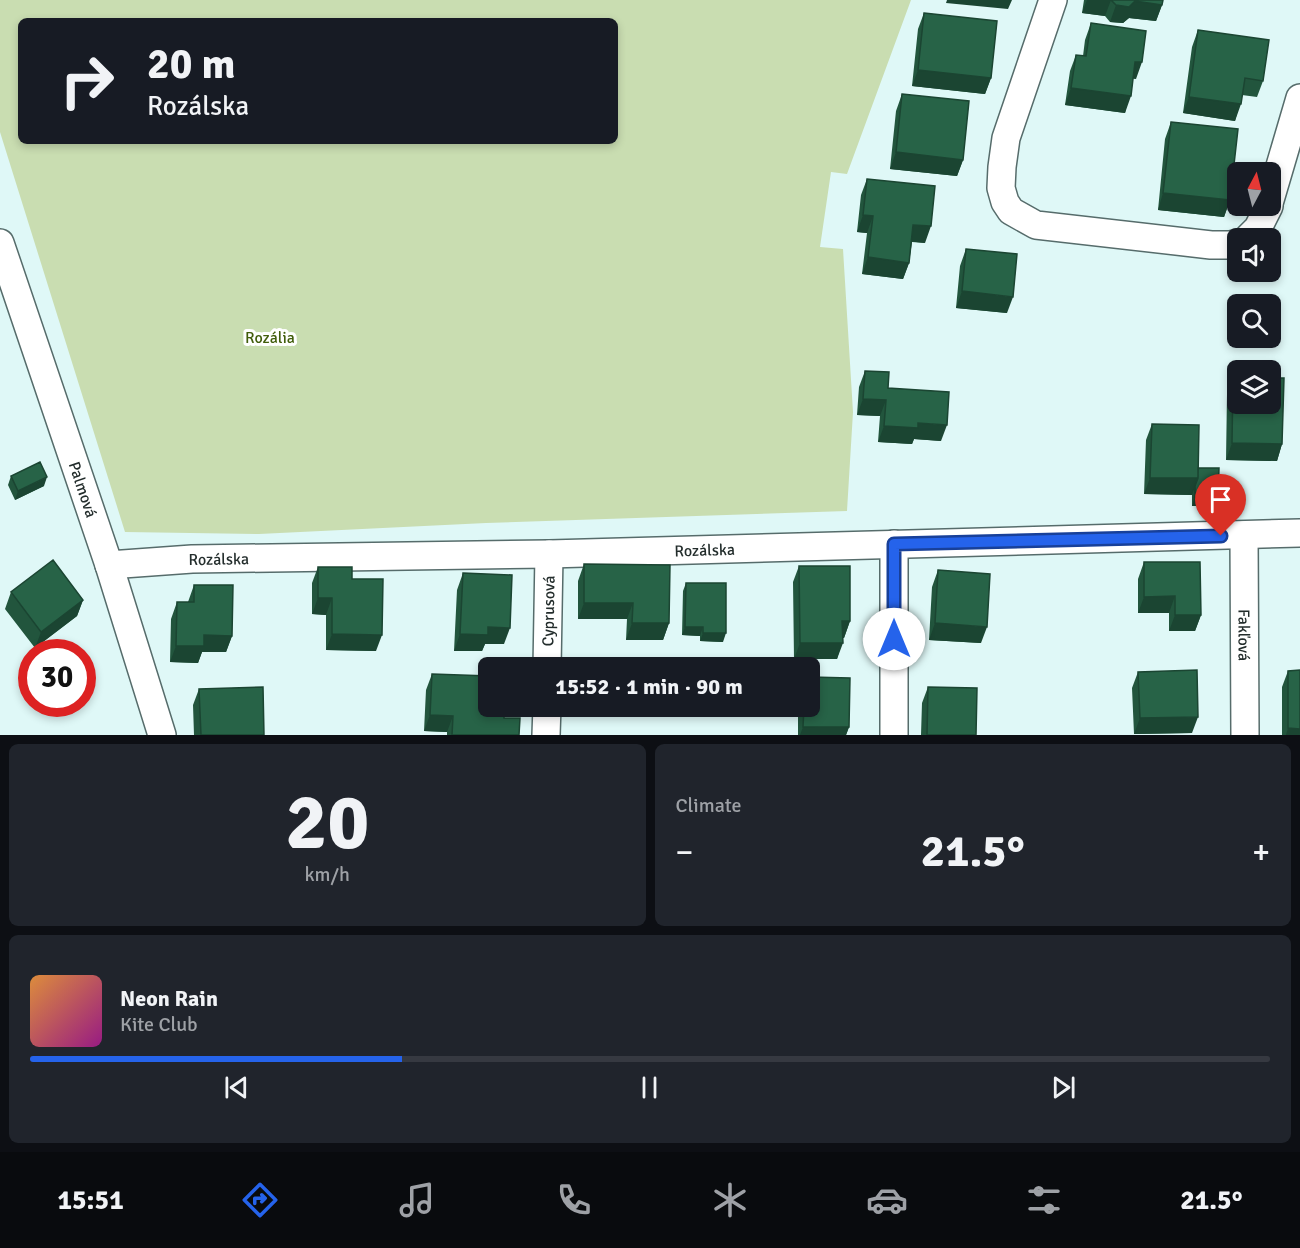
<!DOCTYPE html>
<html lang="en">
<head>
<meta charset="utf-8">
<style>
  :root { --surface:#171b24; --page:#20242c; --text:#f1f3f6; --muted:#9ea1a6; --line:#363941; --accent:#2563eb }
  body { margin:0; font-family:Signika,sans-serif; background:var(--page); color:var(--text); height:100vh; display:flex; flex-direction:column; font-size:22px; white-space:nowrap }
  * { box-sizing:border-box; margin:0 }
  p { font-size:20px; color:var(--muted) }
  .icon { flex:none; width:33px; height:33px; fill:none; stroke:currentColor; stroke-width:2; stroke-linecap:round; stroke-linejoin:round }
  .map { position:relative; height:735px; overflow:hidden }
  .details { display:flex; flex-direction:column; gap:9px; padding:9px; background:#0d0f14; flex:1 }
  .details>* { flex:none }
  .hud { position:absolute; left:18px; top:18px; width:600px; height:126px; border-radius:9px; box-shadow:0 3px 9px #0003; background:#171b24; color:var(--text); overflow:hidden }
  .needle { width:39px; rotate:7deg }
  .fabs { position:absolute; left:1227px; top:162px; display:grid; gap:12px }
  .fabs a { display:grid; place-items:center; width:54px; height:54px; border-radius:9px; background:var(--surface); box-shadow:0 3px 9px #0003; font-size:30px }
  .speed { position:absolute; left:18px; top:639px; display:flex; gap:12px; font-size:30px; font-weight:700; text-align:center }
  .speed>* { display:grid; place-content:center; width:78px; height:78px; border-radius:50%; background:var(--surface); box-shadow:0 3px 9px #0003; line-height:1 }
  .speed .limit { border:9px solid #d22; background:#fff; color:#111 }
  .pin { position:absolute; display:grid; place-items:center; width:51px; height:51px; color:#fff; margin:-62px -26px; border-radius:50% 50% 50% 0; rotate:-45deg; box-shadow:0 0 6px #0007 }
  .pin .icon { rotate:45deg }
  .me { position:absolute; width:66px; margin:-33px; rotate:0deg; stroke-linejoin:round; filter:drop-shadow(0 0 4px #0008) }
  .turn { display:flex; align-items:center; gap:21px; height:126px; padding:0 30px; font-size:27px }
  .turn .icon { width:78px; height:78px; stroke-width:2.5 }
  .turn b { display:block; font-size:42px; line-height:51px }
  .big { font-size:45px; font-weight:800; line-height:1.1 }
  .details .tile { flex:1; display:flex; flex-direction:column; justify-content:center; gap:9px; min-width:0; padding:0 21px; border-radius:9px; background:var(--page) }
  .details .dial { align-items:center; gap:0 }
  .dial b { font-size:78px; line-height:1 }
  .song { display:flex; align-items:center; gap:18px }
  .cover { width:72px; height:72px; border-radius:9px; background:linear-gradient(135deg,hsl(30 70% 55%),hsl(310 70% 35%)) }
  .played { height:6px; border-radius:3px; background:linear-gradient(90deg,var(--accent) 30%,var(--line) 30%) }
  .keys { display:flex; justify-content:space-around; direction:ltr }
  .heat { display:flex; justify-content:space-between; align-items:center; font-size:33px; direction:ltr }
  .details .tiles { flex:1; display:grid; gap:9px; grid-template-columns:1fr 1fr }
  .tile:last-child { grid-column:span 2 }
  .trip { position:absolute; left:478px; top:657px; width:342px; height:60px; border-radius:9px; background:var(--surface); box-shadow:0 3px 9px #0003; font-weight:800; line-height:60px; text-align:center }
  .tab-bar { display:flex; height:96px; justify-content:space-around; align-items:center; background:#090b0e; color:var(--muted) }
  .tab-bar .icon { width:42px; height:42px }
  .tab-bar .current { color:var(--accent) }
  .tab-bar b { font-size:27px; color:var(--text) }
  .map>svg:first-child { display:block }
  .green { fill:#c9ddb1; fill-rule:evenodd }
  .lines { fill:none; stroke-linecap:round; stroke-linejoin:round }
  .street-casing { stroke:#566c6b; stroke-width:30 }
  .street { stroke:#fff; stroke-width:27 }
  .wall { fill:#22553d }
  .shaded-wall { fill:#1b4532 }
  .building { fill:#276347; stroke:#1b4532; stroke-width:1.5 }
  .route-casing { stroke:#184099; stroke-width:15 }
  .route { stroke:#2563eb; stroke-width:10 }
  .labels { text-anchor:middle; stroke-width:6; stroke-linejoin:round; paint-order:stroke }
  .park-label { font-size:16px; fill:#415d0b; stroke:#fff }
  .street-label { font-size:16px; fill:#232d2c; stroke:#fff }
</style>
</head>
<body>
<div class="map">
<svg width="1300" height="735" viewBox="0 0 1300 735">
  <rect width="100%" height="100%" fill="#dff8f7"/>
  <path class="green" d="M0,0h911l-64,174 -16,-2 -11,75 23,2 10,163 -6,99 -361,12 -227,11 -134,-2 -125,-400zM21,21h594v120h-594z"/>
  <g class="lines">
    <g class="street-casing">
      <g id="street">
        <path d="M1053,0l-47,138 -4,29 -1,21 4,14 6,9 25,14 175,20h20l7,-2"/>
        <path d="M1270,200l30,-102"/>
        <path d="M1248,238l10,-10 11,-22"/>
        <path id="s1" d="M0,243l109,322 53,170"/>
        <path id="s2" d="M1244,535l1,200"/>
        <path d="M894,544v191"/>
        <path id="s3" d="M109,565l83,-6 357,-5 751,-21"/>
        <path id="s4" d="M547,668l2,-114"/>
        <path d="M546,735l1,-29"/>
      </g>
    </g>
    <use href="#street" class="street"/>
  </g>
  <path class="wall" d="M1084,0h79l-1,5 -6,16 -27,-3 -6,5 -13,-1 -5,-6 -23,-3z
    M924,13l67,65 -6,16 -73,-8 6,-57z
    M1091,23l45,56 -3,-1 -8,35 -60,-8 5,-34 6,-16 7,1 2,-16z
    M1198,30l65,51 -6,16 -15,-2 -7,26 -52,-8 9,-66z
    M902,94l61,66 -6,16 -67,-7 6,-58z
    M1171,122l59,78 -6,17 -66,-7 7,-71z
    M867,179l58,64 -13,-1 -3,21 -6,16 -41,-5 5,-41 -10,-1 4,-37z
    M966,249l41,64 -51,-5 4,-42z
    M865,371l23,17 53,53 -27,-2 -2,5 -34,-2 2,-26 -23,-1 2,-28z
    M1233,378l49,66 -5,17 -51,-1 1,-66z
    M1152,424l46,44 20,30 -3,8h-23v-11l-48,-1 2,-54z
    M11,476l33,10 -29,14 -7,-15z
    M1144,562l57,53 -6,16h-26v-18h-31v-34z
    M584,564l85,59 -6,17h-37l1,-21h-49v-38z
    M799,566l51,55 -6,17h-1l-6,21h-43l-1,-77z
    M318,567l34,12 24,72 -50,-1v-35l-14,-1v-31z
    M938,570l43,73 -52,-3 3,-53z
    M463,573l41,71h-19l-3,7h-28l3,-61z
    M686,583l37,59 -23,-1v-5l-18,-1 1,-44z
    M194,585l38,51 -6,16h-24l-4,11 -28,-1 1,-43 6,-17h11z
    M11,592l72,8 -6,16 -42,32 -30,-39z
    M1288,671l12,64h-18v-48z
    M1138,672l54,61 -58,1 -2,-46z
    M432,674l87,61h-72v-3l-23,-1 2,-41z
    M928,687l48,48h-55l1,-32z
    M199,689l65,46h-70l-1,-30z
    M798,706h12l39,21 -3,8h-48z"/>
  <path class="shaded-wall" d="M947,0h65l-4,9 -62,-6z
    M1087,0h24l-6,16 -23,-3z
    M1135,1l27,4 -6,16 -27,-3 -6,5 -13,-1 6,-17z
    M1135,62h7l-6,17 -7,-1z
    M918,70l73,8 -6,16 -73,-8z
    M1071,88l60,8 -6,17 -60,-8z
    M1189,97l52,7 -6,17 -52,-8z
    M896,152l67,8 -6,16 -67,-7z
    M1163,193l67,7 -6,17 -66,-7z
    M863,215l10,1 -6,17 -10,-1z
    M913,225l18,1 -6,17 -18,-2z
    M868,257l41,6 -6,16 -41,-5z
    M962,291l51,6 -6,16 -51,-5z
    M863,399l23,1 -6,16 -23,-1z
    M918,423l29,2 -6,16 -27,-2 -2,5 -34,-2 6,-16z
    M1232,443l50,1 -5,17 -51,-1z
    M47,477l-3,9 -29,14 3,-9z
    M1150,478h48l-6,17 -48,-1z
    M1195,497l23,1 -3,8h-23z
    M1175,596l-6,17h-31l6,-16z
    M318,598h14l-6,17 -14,-1z
    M83,600l-6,16 -42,32 6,-16z
    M584,603h49l-6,16h-49z
    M1175,615h26l-6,16h-26z
    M842,621h8l-6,17h-8z
    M632,623h37l-6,17h-37z
    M935,623l52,4 -6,16 -52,-3z
    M488,627l22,1 -6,16h-19l-3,7h-28l6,-17z
    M685,627h18l-3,9 -18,-1z
    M703,633h23l-3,9 -23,-1z
    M332,634l50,1 -6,16 -50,-1z
    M204,635l28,1 -6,16h-24l-4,11 -28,-1 6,-16z
    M800,643h43l-6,16h-43z
    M430,715l23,1 -6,16 -23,-1z
    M1198,717l-6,16 -58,1 6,-16z
    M803,727h46l-3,8h-46z
    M1288,728l12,1v6h-14z"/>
  <path class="building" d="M1111,0h52l-1,5 -27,-4 -6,6 -13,-2z
    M924,13l73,8 -6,57 -73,-8z
    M1091,23l55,8 -4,31h-7l-4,34 -60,-8 5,-33 10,1z
    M1198,30l71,10 -6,41 -18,-3 -4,26 -52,-7z
    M902,94l67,7 -6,59 -67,-8z
    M1171,122l67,7 -8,71 -67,-7z
    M867,179l68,7 -4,40 -18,-1 -4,38 -41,-6 5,-41 -10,-1z
    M966,249l51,5 -4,43 -51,-6z
    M865,371l24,1 -1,16 61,4 -2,33 -29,-2v5l-34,-2 2,-26 -23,-1z
    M1233,378h5v26h32v-26h14l-2,66 -50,-1z
    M1152,424l47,1 -1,53h-48z
    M40,462l7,15 -29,14 -7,-15z
    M1198,468h21l-1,30 -23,-1v-11l3,-8z
    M53,560l30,40 -42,32 -30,-40z
    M1144,562h56l1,53h-26v-19l-31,1z
    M584,564l86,1 -1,58h-37l1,-20h-49z
    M799,566h51v55h-8l1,22h-43z
    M318,567h34v12h31l-1,56 -50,-1v-36h-14z
    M938,570l52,4 -3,53 -52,-4z
    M463,573l49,2 -2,53 -22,-1v8l-28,-1z
    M686,583h40v50h-23v-6h-18z
    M194,585h39l-1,51 -28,-1v11h-28l1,-44h17z
    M1197,670l1,47 -58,1 -2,-46z
    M1300,670v59l-12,-1v-57z
    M432,674l57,2v30h15v12h16l-1,17h-67l1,-19 -23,-1z
    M810,677l40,1 -1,49h-46l1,-21h6z
    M263,687l1,48h-63l-2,-46z
    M928,687l49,1 -1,47h-49z"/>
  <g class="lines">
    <g class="route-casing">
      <path id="route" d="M894,639v-95l327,-8"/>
    </g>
    <use href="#route" class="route"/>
  </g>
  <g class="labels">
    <g class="park-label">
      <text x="270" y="343">Rozália</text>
    </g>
    <g class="street-label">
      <text dy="6" stroke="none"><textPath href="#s1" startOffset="260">Palmová</textPath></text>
      <text dy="6" stroke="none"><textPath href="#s3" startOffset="596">Rozálska</textPath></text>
      <text dy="6" stroke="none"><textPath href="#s3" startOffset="110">Rozálska</textPath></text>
      <text dy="6" stroke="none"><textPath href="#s4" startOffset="57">Cyprusová</textPath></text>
      <text dy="6" stroke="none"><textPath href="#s2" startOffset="100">Fakľová</textPath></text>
    </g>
  </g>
</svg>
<div class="fabs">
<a><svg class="needle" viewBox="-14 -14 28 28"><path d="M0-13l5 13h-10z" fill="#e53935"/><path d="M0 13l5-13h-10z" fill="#9ea1a6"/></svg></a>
<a><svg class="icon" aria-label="sound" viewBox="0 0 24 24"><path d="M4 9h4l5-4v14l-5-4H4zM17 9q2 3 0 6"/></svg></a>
<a><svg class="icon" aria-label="search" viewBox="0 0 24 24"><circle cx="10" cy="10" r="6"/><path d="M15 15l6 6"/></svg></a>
<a><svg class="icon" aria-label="layers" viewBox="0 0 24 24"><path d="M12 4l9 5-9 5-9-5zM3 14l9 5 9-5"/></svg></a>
</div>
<div class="speed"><div class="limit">30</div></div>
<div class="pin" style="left:1221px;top:536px;background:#d93025"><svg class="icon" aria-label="arrive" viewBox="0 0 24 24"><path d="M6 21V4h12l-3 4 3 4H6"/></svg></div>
<svg class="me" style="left:894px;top:639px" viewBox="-20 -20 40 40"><circle r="19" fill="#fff"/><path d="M0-13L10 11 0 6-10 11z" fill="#2563eb"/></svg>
<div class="trip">15:52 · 1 min · 90 m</div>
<div class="hud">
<div class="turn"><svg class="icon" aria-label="right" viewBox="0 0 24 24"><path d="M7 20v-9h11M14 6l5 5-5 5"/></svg><div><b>20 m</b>Rozálska</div></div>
</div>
</div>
<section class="details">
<div class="tiles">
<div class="tile dial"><b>20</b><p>km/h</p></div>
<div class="tile"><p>Climate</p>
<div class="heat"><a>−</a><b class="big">21.5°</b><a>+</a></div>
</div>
<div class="tile">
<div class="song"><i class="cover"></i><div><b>Neon Rain</b><p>Kite Club</p></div></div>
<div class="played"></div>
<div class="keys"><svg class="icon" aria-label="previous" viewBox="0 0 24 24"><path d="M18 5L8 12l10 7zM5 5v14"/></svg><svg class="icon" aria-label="pause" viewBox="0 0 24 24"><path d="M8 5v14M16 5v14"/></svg><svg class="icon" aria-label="next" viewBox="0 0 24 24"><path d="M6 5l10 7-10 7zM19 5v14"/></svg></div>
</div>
</div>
</section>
<nav class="tab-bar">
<b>15:51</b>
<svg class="icon current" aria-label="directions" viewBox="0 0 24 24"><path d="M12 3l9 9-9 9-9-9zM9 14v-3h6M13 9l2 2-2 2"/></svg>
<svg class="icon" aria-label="music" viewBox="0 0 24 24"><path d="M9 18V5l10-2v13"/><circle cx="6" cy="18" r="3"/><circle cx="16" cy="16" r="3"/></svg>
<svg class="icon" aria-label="phone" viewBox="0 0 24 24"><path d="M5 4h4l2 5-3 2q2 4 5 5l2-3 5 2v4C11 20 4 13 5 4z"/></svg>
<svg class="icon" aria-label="climate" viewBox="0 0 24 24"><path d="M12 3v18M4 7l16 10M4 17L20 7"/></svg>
<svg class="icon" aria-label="car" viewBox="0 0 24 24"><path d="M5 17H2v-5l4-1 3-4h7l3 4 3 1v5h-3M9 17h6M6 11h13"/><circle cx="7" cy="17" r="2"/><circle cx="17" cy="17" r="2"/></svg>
<svg class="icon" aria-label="filters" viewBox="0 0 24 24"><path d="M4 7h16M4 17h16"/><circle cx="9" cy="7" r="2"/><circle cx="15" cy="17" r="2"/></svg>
<b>21.5°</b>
</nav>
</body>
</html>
